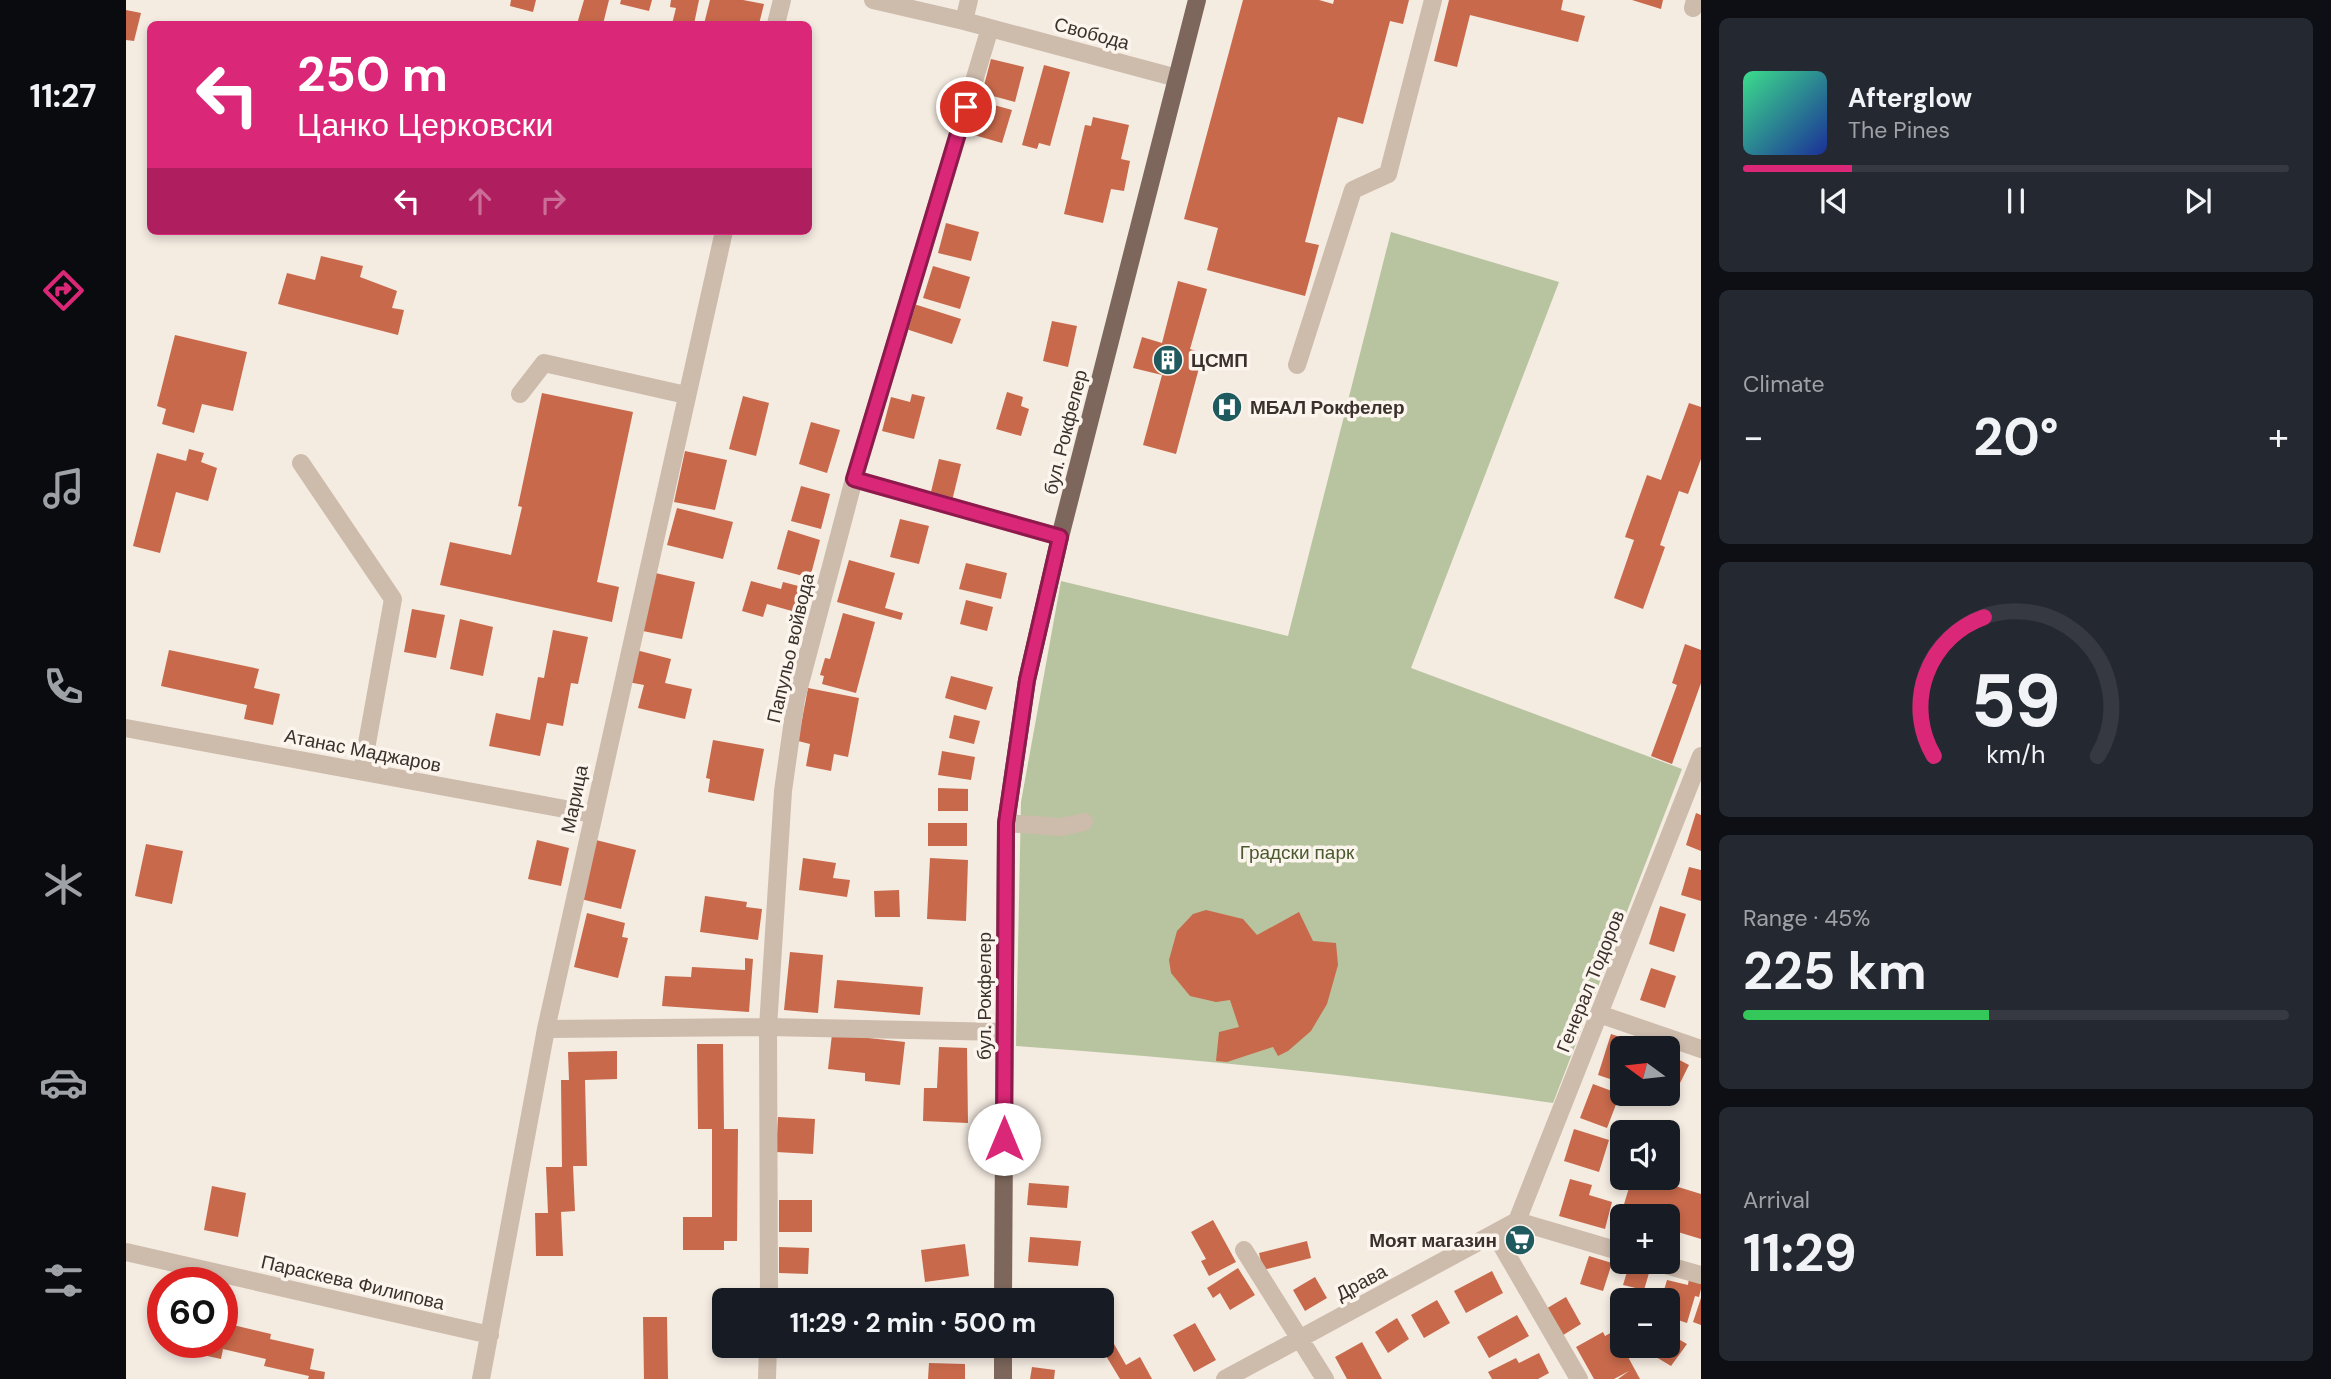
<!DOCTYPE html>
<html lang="en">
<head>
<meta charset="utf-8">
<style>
  :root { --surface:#171b24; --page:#242831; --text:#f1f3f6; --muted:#9ea1a6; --line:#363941; --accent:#db2777 }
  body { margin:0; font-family:"DM Sans",sans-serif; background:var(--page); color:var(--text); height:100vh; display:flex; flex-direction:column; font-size:26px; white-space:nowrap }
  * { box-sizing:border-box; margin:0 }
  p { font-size:23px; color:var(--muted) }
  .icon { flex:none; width:38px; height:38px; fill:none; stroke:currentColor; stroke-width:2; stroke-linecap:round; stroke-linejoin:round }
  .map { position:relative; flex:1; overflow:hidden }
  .sheet { display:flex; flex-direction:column; gap:18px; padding:18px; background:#0d0f14; width:630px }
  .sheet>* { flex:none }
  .guide { position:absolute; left:21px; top:21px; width:665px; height:214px; border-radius:10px; box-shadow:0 4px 10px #0003; background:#db2777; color:#fff; overflow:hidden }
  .needle { width:46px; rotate:285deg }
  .tools { position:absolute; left:1484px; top:1036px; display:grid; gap:14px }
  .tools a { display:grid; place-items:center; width:70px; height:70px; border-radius:10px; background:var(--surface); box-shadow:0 4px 10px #0003; font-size:35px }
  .speed { position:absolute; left:21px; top:1267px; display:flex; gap:14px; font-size:35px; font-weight:700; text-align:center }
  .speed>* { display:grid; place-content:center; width:91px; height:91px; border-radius:50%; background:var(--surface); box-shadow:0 4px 10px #0003; line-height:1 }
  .speed .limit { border:10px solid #d22; background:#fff; color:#111 }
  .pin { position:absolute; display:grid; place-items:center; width:60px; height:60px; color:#fff; margin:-30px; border:4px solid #fff; border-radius:50%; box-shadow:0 2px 7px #0007 }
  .me { position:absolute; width:77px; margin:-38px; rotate:0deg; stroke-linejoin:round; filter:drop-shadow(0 0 5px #0008) }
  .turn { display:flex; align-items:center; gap:24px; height:147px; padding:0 35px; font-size:32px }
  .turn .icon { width:91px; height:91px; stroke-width:2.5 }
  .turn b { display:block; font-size:49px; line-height:60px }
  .lanes { display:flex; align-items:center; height:66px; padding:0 35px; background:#0003; justify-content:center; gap:35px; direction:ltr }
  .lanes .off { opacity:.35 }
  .big { font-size:52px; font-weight:700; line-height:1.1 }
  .sheet .card { flex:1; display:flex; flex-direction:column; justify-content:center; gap:10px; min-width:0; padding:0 24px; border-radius:10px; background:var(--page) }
  .sheet .dial { align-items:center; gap:0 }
  .dial svg { height:182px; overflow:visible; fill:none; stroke:var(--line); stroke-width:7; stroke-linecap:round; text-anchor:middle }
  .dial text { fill:var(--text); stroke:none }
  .song { display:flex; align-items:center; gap:21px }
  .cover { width:84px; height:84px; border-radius:10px; background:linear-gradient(135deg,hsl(150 70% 55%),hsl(230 70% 35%)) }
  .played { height:7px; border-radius:4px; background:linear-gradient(90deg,var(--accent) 20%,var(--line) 20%) }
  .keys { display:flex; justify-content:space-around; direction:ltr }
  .heat { display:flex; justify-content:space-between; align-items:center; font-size:38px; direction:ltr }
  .charge { height:10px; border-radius:5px; background:linear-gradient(90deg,#34c759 45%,var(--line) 0) }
  .trip { position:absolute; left:586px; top:1288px; width:402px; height:70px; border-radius:10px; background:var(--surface); box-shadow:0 4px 10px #0003; font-weight:700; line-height:70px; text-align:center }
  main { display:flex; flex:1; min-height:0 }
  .dock { display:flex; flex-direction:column; width:126px; justify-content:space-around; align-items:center; background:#090b0e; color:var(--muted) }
  .dock .icon { width:49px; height:49px }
  .dock .on { color:var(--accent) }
  .dock b { font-size:32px; color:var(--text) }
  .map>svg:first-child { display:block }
  .green { fill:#b8c4a0 }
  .building { fill:#c8694b }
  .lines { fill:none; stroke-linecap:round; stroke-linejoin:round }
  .minor { stroke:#cdbbac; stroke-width:18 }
  .major { stroke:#7d675c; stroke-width:18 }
  .route-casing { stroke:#8e194d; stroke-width:18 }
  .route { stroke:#db2777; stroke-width:12 }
  .labels { text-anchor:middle; stroke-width:7; stroke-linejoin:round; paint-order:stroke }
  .street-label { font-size:19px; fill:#3b302b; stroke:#fbf5ee }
  .poi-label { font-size:19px; font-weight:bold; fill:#3b302b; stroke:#fbf5ee; text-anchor:start }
  .park-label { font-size:19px; fill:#4a5a2e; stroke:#fbf5ee }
</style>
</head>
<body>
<main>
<nav class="dock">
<b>11:27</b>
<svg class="icon on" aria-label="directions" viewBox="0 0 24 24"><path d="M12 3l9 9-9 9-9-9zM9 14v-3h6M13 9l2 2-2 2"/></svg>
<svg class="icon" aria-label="music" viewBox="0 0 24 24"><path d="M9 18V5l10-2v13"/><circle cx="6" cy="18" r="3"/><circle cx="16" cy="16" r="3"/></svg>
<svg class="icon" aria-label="phone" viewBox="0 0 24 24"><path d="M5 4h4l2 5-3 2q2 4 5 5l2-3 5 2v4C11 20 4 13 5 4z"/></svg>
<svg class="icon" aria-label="climate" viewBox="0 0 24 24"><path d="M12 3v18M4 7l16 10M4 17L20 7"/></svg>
<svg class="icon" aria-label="car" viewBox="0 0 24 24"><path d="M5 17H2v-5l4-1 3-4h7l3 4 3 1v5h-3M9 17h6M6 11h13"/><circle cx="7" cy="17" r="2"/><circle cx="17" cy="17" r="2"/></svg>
<svg class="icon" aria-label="filters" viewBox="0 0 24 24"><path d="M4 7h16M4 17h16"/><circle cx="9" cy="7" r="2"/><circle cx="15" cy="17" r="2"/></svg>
</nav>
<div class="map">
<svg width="1575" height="1379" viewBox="0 0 1575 1379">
  <rect width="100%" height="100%" fill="#f4ebe1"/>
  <path class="green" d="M1265,232l168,50 -148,386 271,101 -129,334c-178,-27 -357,-44 -537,-57l5,-244 40,-221 227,55z"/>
  <path class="building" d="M385,0h25l-3,12 -23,-6z
    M458,0h25l-6,24h-26z
    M495,0h31l-3,11 -29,-7z
    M545,0h28l-5,24h-22l4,-16 -6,-1z
    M584,0h33l21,4 -5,20 -28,-2 -1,2h-26z
    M1117,0h76l14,4 1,-4h75l-6,24 -13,-3 -27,103 -25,-7 -33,125 14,3 -14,51 -98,-26 11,-42 -34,-9z
    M1323,0h114l-2,10 24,6 -7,26 -108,-27 -13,52 -23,-6z
    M1506,0h31l-2,9z
    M0,10l15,3 -7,28 -8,-1z
    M865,59l33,8 -9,35 -33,-9z
    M918,65l26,7 -20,74 -11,-3 -2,6 -15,-4z
    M850,100l36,10 -10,33 -35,-10z
    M967,117l36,8 -8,34 9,2 -6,30 -13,-2 -8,34 -39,-9 21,-89 6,1z
    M820,223l33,9 -8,29 -33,-8z
    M195,256l42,10 -3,11 37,14 -5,17 12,2 -6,25 -120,-31 9,-31 28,7z
    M807,266l37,11 -10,32 -37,-11z
    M1052,281l29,8 -17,60 13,4 -27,101 -33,-9 19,-70 -29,-7 9,-31 20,6z
    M788,304l47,15 -9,25 -46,-15z
    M926,321l25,5 -9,41 -25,-6z
    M49,335l72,17 -14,59 -31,-7 -8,29 -32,-9 4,-15 -9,-3z
    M881,392l16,5 -2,9 8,3 -8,27 -25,-7z
    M416,393l91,19 -36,170 22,5 -7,35 -172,-37 10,-43 61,13 11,-48 -4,-1z
    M786,394l13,3 -11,42 -32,-8 9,-34 19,5z
    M617,396l26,7 -13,53 -27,-7z
    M1563,403l12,4v52l-13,35 -9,-3 -19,54 5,2 -22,62 -29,-11 20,-58 -9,-3 22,-62 14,5z
    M685,422l29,8 -13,43 -28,-9z
    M63,449l15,4 -3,9 16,6 -9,33 -32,-9 -16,61 -27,-7 24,-93 29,8z
    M559,451l42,9 -12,50 -41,-8z
    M813,459l22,5 -10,41 -22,-5z
    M675,486l29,8 -9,35 -30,-8z
    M551,508l56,14 -10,37 -56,-14z
    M774,519l29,7 -10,38 -29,-7z
    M662,530l32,10 -10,38 -33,-9z
    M723,560l46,13 -10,35 18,5 -2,7 -64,-18z
    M840,563l41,10 -6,26 -42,-10z
    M525,572l44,10 -13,57 -44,-9z
    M625,581l30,8 2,-7 23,6 -7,25 -32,-9 -4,13 -21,-6z
    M840,600l27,7 -6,24 -27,-7z
    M286,609l33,6 -9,43 -32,-6z
    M717,613l32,9 -19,71 -34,-9 2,-8 -4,-1 5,-17 5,1z
    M334,619l33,8 -10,49 -33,-7z
    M427,630l35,7 -10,47 -7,-1 -8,43 -16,-3 -7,33 -51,-10 7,-33 34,7 8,-43 6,1z
    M1559,644l16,6v33l-29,81 -21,-8 26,-71 -5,-2z
    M43,650l90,19 -5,19 26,6 -7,31 -29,-6 3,-14 -86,-19z
    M510,650l35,9 -6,24 27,6 -7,30 -47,-11 6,-23 -16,-3z
    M825,676l42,11 -7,23 -41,-12z
    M682,688l51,10 -11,59 -14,-3 -3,17 -25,-5 4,-22 -12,-3z
    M828,715l26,6 -6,23 -25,-6z
    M587,740l51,9 -10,52 -46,-9 2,-13 -4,-1z
    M816,751l33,6 -4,23 -33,-5z
    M812,788l30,1v22h-30z
    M1570,813l5,2v36l-15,-6z
    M802,823h39v23h-39z
    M466,839l44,11 -15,59 -44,-11z
    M411,840l32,8 -8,38 -33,-7z
    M20,844l37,7 -11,53 -37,-8z
    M677,858l33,5 -3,15 17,2 -3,17 -48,-7z
    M804,858l38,2 -2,61 -39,-2z
    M1563,867l12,3v31l-20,-6z
    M773,890l1,27h-25l-1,-26z
    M579,896l42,6 -1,5 16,2 -4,31 -58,-8z
    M1534,906l26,8 -12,38 -25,-8z
    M1080,910l37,9 14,16 42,-23 14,29 23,2 2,22 -11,39 -16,27 -23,20 -10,5 -5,-9 -46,15 -11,-1 3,-29 20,-5 -9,-27 -14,2 -26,-6 -19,-23 -2,-13 8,-29 16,-17z
    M461,913l38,10 -3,14 6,1 -10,40 -44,-11z
    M664,952l33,3 -5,58 -34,-3z
    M619,958l8,1 -4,53 -87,-6 3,-30 26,1 1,-10 53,3z
    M1525,968l25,8 -11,32 -25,-8z
    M711,980l86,7 -3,28 -86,-7z
    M706,1034l73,8 -5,43 -35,-4v-8l-37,-4z
    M1485,1034l27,9 -2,5h-14v35l-24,-8z
    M571,1044h26l1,85h14l-1,112h-13v9h-41v-33h29v-88h-14z
    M813,1047l28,1 1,75 -45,-2 1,-33h13z
    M491,1051v28l-32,1 2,86h-14l2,45 -14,1 2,44h-27l-1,-43h13l-2,-46h16l-1,-87h8l-1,-28z
    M1542,1054l21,11 -11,22 -10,-5z
    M1467,1084l27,10 -13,34 -27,-10z
    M652,1117l37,2 -2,35 -37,-2z
    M1448,1129l35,11 -10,32 -35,-11z
    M1506,1178h17l52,16v45l-33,-10v-13l-47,-2z
    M1444,1179l22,6 -3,10 23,7 -7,27 -46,-13z
    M903,1183l40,3 -2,22 -40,-3z
    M86,1186l34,7 -8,44 -34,-7z
    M653,1200h33v32h-33z
    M1087,1220l23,42 -27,14 -8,-15 5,-2 -15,-27z
    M904,1237l51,4 -3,25 -50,-4z
    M1181,1241l4,17 -48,12 -4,-17z
    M839,1244l4,32 -44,6 -4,-32z
    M653,1247l30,1 -1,26 -29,-1z
    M1463,1256l23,7 -9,28 -23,-7z
    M1504,1262l22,1 -8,27 -21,-5z
    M1112,1268l17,27 -25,15 -10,-17 -7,5 -6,-10z
    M1366,1271l11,22 -37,20 -12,-22z
    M1189,1277l12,21 -22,13 -12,-21z
    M1563,1278l12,4v7l-2,8 -4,-1 -8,27 -15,-5 2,-7 -6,-2v-9h-7l6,-20 21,5z
    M660,1291l41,2v7h-42z
    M1440,1297l15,27 -21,13 -16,-27z
    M1575,1298v27l-8,-3z
    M1311,1300l13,23 -26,15 -13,-23z
    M1391,1315l12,21 -40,22 -12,-21z
    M517,1317h24l1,62h-24z
    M1271,1318l12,21 -21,14 -13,-21z
    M1069,1323l21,37 -22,12 -21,-37z
    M103,1324l42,10 -1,5 44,10 -4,20 15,3 -1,7h-16l1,-3 -45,-10 2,-7 -43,-10 -2,10 -45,-10 2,-7h44v-8l4,1z
    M1488,1331l20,37 6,11h-22l11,-8 -15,8h-20l-18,-32 27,-15 2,4z
    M1542,1333l19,11 -16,22 -15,-9 6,-11h6z
    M1236,1342l20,37h-35l-12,-22z
    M988,1344l12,21 14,-8 12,22h-32l-17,-28z
    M785,1346h31v2l-31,2z
    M1413,1353l10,20 -11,6h-46l-4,-7 28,-14 3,5z
    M803,1363l36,1v15h-37z
    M906,1367l23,3 -1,9h-24z"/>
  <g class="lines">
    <path class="minor" d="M747,0l91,21 213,57
      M1567,8l2,-8
      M838,21l5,-21
      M650,24l6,-24
      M1171,365l56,-175 35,-16 45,-174
      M394,394l24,-31 142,32
      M175,463l92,136 -31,172
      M728,479l206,58
      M0,728l466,86
      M880,823l55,4 23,-5
      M1473,1014l102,35
      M420,1029l222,-2 236,5
      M1391,1221l184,-465
      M1391,1221l105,31
      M1369,1234l84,145
      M1118,1250l81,129
      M0,1252l364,83
      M1529,1262l46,13
      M643,1300l-1,-273 15,-236 13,-92 58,-220 136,-451
      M355,1379l65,-350 178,-798
      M641,1379l1,-33
      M1099,1379l292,-158"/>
    <path class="major" d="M877,1300l3,-477 21,-143 33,-143 137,-537
      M877,1379v-33"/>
  </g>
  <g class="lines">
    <g class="route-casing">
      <path id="route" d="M840,107l-112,372 206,58 -33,143 -21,143 -2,316"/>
    </g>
    <use href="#route" class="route"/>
  </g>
  <defs>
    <g id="building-disc" transform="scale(1.575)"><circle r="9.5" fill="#1f5a5e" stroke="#fbf5ee"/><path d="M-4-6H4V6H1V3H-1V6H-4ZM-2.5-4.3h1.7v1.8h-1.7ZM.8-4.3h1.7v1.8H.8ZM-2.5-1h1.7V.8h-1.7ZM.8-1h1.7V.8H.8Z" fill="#fff"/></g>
    <g id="hospital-disc" transform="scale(1.575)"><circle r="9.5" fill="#1f5a5e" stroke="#fbf5ee"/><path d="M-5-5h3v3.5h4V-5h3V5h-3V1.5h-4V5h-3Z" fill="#fff"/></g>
    <g id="supermarket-disc" transform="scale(1.575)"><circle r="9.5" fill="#1f5a5e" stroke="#fbf5ee"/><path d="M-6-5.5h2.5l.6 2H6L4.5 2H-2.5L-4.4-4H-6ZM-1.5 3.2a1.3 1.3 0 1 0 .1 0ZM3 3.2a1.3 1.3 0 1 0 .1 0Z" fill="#fff"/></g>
  </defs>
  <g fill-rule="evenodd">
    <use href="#building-disc" x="1042" y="360"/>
    <use href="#hospital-disc" x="1101" y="407"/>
    <use href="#supermarket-disc" x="1394" y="1240"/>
  </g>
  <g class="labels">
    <g class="street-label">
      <text transform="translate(966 33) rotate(15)" y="7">Свобода</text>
      <text transform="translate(939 432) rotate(-76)" y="7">бул. Рокфелер</text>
      <text transform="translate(664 648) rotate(-77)" y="7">Папульо войвода</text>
      <text transform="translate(237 750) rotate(11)" y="7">Атанас Маджаров</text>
      <text transform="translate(448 799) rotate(-78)" y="7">Марица</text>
      <text transform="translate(1464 981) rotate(-68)" y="7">Генерал Тодоров</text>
      <text transform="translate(858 996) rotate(-90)" y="7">бул. Рокфелер</text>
      <text transform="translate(227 1282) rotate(13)" y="7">Параскева Филипова</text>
      <text transform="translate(1235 1282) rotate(-28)" y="7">Драва</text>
    </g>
    <g class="poi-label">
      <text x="1065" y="367">ЦСМП</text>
      <text x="1124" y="414">МБАЛ Рокфелер</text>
      <text x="1371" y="1247" text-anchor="end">Моят магазин</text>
    </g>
    <g class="park-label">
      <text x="1171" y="859">Градски парк</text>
    </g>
  </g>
</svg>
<div class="tools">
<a><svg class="needle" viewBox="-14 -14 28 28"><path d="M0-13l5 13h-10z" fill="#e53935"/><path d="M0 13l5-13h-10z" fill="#9ea1a6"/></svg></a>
<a><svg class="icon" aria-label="sound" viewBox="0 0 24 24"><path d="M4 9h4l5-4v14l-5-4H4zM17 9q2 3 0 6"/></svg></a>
<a>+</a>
<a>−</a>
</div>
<div class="speed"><div class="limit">60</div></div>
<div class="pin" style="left:840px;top:107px;background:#d93025"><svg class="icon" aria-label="arrive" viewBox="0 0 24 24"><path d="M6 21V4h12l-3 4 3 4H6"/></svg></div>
<svg class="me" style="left:878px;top:1139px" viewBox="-20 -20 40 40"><circle r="19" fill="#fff"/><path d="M0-13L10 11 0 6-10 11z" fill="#db2777"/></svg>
<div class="trip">11:29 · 2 min · 500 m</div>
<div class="guide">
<div class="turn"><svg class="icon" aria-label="left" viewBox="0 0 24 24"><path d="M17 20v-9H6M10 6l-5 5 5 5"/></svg><div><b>250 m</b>Цанко Церковски</div></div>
<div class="lanes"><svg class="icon" aria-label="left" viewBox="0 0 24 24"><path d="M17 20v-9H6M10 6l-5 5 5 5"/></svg><svg class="icon off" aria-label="ahead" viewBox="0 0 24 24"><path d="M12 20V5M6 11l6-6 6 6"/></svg><svg class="icon off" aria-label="right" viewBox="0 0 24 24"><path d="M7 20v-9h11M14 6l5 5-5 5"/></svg></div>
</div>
</div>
<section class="sheet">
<div class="card">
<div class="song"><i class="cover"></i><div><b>Afterglow</b><p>The Pines</p></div></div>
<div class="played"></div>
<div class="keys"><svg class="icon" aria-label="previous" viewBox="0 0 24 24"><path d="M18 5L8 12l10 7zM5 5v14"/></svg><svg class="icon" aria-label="pause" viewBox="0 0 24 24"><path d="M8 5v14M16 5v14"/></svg><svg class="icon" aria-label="next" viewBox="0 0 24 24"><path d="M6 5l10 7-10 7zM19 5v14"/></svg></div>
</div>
<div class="card"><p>Climate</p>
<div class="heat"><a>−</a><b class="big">20°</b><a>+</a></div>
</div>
<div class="card dial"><svg viewBox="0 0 100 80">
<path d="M14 69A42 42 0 1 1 86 69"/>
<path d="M14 69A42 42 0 0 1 36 8" stroke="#db2777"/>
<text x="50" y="56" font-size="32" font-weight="700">59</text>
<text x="50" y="72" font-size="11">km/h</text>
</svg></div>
<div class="card"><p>Range · 45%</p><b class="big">225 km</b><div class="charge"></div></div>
<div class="card"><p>Arrival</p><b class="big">11:29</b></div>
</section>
</main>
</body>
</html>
